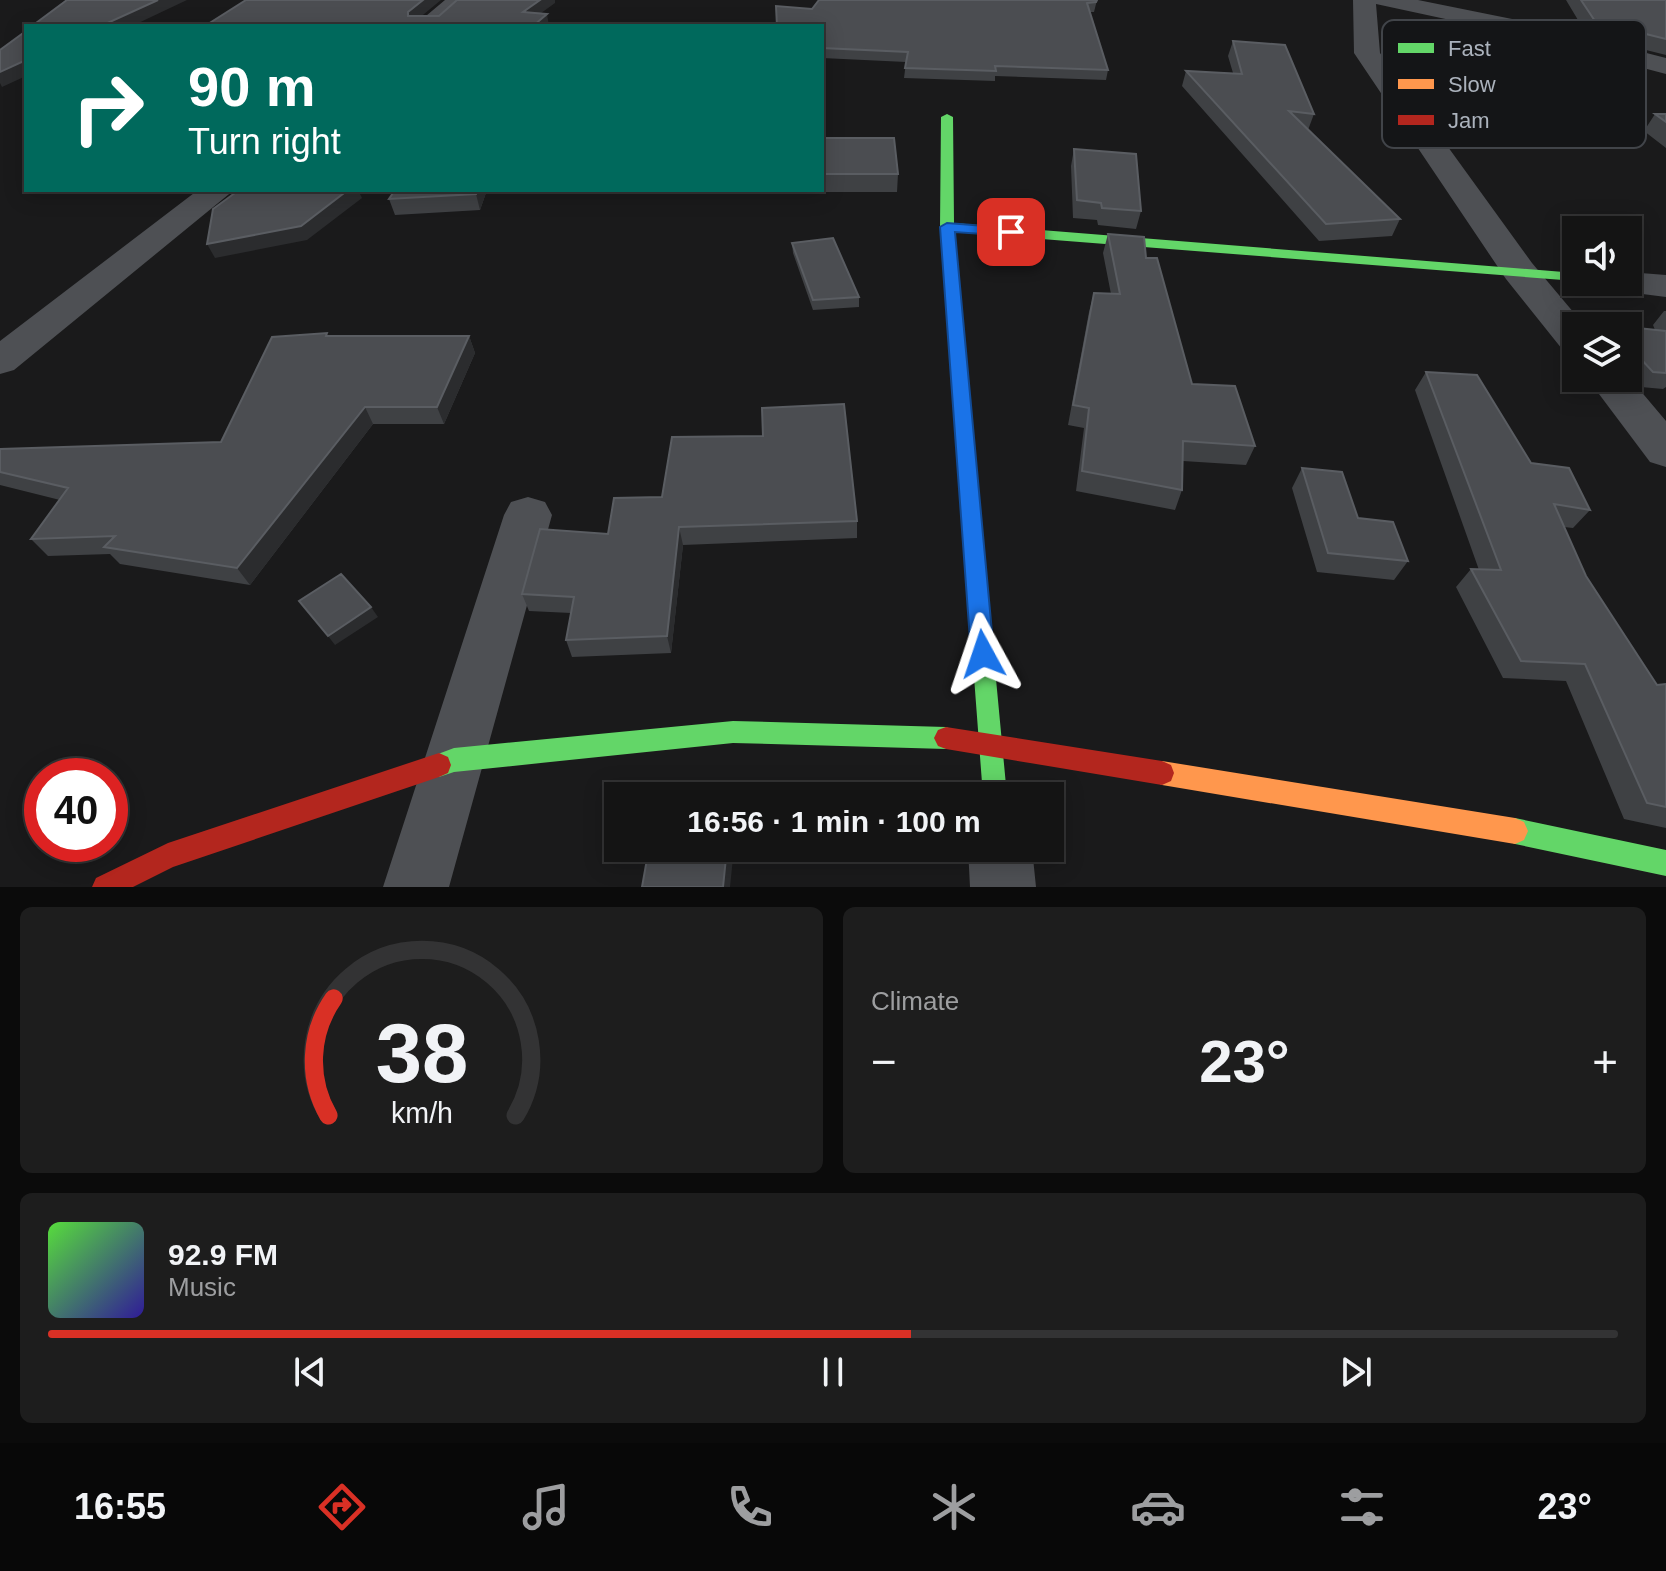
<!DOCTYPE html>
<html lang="en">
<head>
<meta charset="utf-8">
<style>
  :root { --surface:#141414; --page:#1d1d1d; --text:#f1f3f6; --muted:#9d9ea0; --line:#333334; --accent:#d93025 }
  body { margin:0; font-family:Helvetica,sans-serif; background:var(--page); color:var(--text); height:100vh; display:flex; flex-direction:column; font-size:30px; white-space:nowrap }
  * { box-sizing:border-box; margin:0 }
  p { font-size:26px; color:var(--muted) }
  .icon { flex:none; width:44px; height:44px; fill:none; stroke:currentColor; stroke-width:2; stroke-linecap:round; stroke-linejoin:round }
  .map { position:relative; height:887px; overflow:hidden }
  .panel { display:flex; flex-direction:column; gap:20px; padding:20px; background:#0b0b0b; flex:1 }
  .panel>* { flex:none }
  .banner { position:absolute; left:24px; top:24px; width:800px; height:168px; border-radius:0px; box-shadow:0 4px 20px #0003,0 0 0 2px var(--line); background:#00695c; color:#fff; overflow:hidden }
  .controls { position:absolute; left:1562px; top:216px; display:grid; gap:16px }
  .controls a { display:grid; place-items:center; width:80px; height:80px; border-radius:0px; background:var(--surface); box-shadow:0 4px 20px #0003,0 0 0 2px var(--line); font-size:40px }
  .speed { position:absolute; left:24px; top:758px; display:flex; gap:16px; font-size:40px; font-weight:700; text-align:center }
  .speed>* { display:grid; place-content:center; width:104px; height:104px; border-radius:50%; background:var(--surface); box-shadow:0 4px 20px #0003,0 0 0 2px var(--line); line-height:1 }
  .speed .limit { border:12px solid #d22; background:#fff; color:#111 }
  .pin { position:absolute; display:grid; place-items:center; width:68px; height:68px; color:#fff; margin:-34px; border-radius:16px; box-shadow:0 4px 12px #0006 }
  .me { position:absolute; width:88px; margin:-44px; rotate:355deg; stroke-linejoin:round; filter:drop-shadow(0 0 6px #0008) }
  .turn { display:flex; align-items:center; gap:28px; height:168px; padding:0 32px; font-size:36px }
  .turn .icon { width:104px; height:104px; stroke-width:2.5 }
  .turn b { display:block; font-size:56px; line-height:68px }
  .big { font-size:60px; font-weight:800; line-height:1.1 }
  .panel .card { flex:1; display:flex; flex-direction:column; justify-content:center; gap:12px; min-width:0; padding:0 28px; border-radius:12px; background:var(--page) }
  .panel .dial { align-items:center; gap:0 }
  .dial svg { height:208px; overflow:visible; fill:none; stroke:var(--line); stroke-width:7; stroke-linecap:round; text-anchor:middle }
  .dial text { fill:var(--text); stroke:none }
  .song { display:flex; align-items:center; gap:24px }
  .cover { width:96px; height:96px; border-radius:12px; background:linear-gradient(135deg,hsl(110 70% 55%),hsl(250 70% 35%)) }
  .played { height:8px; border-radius:4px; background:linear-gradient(90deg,var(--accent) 55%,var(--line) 55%) }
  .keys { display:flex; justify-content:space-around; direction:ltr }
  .heat { display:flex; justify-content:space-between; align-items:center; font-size:44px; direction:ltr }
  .panel .tiles { flex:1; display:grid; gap:20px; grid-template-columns:1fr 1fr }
  .card:last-child { grid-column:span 2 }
  .trip { position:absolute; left:604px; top:782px; width:460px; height:80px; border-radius:0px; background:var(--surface); box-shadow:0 4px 20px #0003,0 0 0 2px var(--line); font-weight:800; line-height:80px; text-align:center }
  .dock { display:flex; height:128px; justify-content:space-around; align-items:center; background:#080808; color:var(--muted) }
  .dock .icon { width:56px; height:56px }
  .dock .on { color:var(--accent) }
  .dock b { font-size:36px; color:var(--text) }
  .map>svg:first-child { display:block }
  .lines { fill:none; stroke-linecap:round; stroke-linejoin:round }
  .street { fill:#4e5054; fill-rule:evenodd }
  .fast { fill:#63d668; fill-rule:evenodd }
  .slow { fill:#ff974d; fill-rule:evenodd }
  .jam { fill:#b3261e; fill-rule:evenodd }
  .wall { fill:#3f4144 }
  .shaded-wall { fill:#2b2c2e }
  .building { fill:#4b4d51; stroke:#5a5d62; stroke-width:2 }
  .route { fill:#1a73e8; stroke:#114b97; stroke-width:2 }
  .key { fill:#141517; stroke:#414449; stroke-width:2 }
  .key-label { font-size:22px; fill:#abb2bc }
</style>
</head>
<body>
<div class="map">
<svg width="1666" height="887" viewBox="0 0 1666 887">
  <rect width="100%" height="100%" fill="#1a1a1b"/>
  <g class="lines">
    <path class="street" d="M445,0h25l-29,26h-27z
      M1353,0h65l99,20 149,38v16l-151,-40 -139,-30 4,49 152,210 53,63h-9v26l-14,-3 -56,-70 -152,-226z
      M198,190h36l-220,180 -14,4v-33z
      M1628,272l38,3v22l-55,-7 -5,-8h22z
      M1628,376l38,45v46l-16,-5 -63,-84z
      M528,497l17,5 7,13 -103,372h-66l121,-372 7,-13z
      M968,848h64l4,39h-66z"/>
    <path class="fast" d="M947,114l6,3 1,106 622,50v8l-622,-49 53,564h-24l-43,-569 1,-110z
      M733,721l213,6 8,3 4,8 -4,8 -8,3 -213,-6 -279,29 -15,5 -9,-4 -3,-8 3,-8 24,-9z
      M1515,818l151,32v26l-151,-32 -9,-4 -4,-9 4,-9z"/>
    <path class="slow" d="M1162,761l353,57 9,4 4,9 -4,9 -9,4 -353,-59 -9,-4 -3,-8 3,-8z"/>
    <path class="jam" d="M946,727l216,34 9,4 3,8 -3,8 -9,4 -216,-36 -8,-3 -4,-8 4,-8z
      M439,753l9,4 3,8 -3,8 -9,4 -266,90 -40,20h-41l4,-9 72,-35z"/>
  </g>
  <path class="wall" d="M1097,0l-3,12h-4l18,58 -2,10 -111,-4v5l-91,-3 2,-16 -84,-4v-32l-10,-17z
    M1566,0h100v55l-32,-8 -11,-10 -36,-2z
    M1233,41l81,73 -6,16 92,89 -8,17 -73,5 -137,-155 4,-15 47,2 -5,-17z
    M1655,114h11v34l-22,-17z
    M822,138l76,36 -1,18h-76z
    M1074,149l67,62 -5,18 -38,-4 -1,-5 -24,-2 -2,-52z
    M395,190h92l-7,20 -85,5 -6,-16z
    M1108,234l38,24 46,126 63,62 -9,19 -63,-4 -1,29 -7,20 -99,-19 8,-63 -16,-3 21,-113 5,-19 17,1 -8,-41z
    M792,243l67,54v10l-46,3 -20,-57z
    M1664,311h2v76l-3,2 -22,-2 -13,-14v-46l27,3 -2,-5z
    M329,336h140l6,17 -31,71h-71l-123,161 -130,-21 -10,-10 -62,2 -17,-17 29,-39 -60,-15v-36l221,-7z
    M1426,372l105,91 59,47 -17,18 -9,-1 22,49 71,109 9,-1v144l-42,-9 -58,-138 -63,-3 -47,-91 15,-18 8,1 -64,-180z
    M1302,468l106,93 -14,19 -77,-8 -25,-84z
    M614,498l243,23v17l-174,7 -12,108 -99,4 -6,-17 5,-27 -42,-2 -7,-17 86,-60z"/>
  <path class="shaded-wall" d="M158,0h29l-55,26h-31z
    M423,0h18l-29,24 -4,-8v-4z
    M540,0h15v3l-29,21 -3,-12z
    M547,14l2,12h-16z
    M26,60v16l-24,11 -2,-4v-11z
    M348,190h10l4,8 -55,42 -92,18 -8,-14z
    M477,190h10l-7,20 -4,-16z
    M469,336l6,17 -31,71 -7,-17z
    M365,407l8,17 -123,161 -13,-17z
    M679,527l4,18 -12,108 -4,-17z
    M371,607l7,10 -43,28 -7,-9z
    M727,848h7l-4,39h-7z"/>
  <path class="building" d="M67,0h91l-57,26h-69z
    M246,0h177l-15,12v4h31l18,-16h83l-17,12 24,2 -14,12h-328z
    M819,0h278l-1,2 -9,1 21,67 -113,-4 1,5 -91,-3 3,-16 -86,-4v-22h-45l-1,-20 36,3z
    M1581,0h85v39l-24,-6 -11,-9 -36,-3z
    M26,31v29l-26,12v-22z
    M1233,41l52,4 29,69 -25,-3 111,108 -74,5 -140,-153 56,3z
    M1655,114h11v8z
    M822,138h72l4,36h-76z
    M1074,149l62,5 5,57 -39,-3 -1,-5 -24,-3z
    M239,190h109l-47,36 -94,18 6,-35z
    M395,190h82l-1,4 -87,5z
    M1108,234l36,3 2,21h11l35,126 43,2 20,60 -72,-5 -1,49 -100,-19 7,-63 -16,-3 21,-112 26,1z
    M833,238l26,59 -46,3 -21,-57z
    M1628,327l38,4v42l-13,-1 -13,-14 -12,1z
    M327,333l-1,3h143l-32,71h-72l-128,161 -133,-21 11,-11 -84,3 37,-51 -68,-16v-23l221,-7 51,-105z
    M1426,372l51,3 54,88 38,5 21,42 -36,-6 32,72 71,109 9,-1v123l-19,-4 -62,-139 -64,-3 -50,-92 30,1z
    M844,404l13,117 -178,6 -12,109 -101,4 8,-43 -52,-3 18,-65 68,5 6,-36 48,-1 10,-60 91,-1 -1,-28z
    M1302,468l40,4 16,46 35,4 15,39 -80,-8z
    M341,574l30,33 -43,29 -29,-35z
    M659,787l75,2 -1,7h-75z
    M649,848h78l-4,39h-81z"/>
  <path class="route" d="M947,223l64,5 7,4 -7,4 -56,-4 39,422 -3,6 -8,3 -8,-3 -4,-6 -31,-427z"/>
  <rect x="1382" y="20" width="264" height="128" rx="12" class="key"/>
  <rect x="1398" y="43" width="36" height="10" fill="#63d668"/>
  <rect x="1398" y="79" width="36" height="10" fill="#ff974d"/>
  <rect x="1398" y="115" width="36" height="10" fill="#b3261e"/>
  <g class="key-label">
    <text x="1448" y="56">Fast</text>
    <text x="1448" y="92">Slow</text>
    <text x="1448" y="128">Jam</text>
  </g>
</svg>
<div class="controls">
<a><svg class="icon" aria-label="sound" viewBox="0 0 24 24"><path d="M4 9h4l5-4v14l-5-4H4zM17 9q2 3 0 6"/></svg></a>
<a><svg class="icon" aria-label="layers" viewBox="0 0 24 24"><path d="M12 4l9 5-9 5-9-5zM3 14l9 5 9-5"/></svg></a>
</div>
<div class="speed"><div class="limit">40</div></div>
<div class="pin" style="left:1011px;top:232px;background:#d93025"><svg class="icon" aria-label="arrive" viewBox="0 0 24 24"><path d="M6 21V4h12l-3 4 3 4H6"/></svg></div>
<svg class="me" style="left:983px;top:654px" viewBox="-20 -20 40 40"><path d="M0-17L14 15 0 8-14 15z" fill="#1a73e8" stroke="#fff" stroke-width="4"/></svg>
<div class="trip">16:56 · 1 min · 100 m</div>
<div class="banner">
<div class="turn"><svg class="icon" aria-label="right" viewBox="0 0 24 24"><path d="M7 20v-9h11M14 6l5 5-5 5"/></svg><div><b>90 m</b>Turn right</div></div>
</div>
</div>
<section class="panel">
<div class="tiles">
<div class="card dial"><svg viewBox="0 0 100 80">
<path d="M14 69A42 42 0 1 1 86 69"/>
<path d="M14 69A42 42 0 0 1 16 24" stroke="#d93025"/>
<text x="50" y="56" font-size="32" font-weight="700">38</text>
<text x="50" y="72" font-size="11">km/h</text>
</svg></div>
<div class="card"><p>Climate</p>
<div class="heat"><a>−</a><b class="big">23°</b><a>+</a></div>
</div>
<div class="card">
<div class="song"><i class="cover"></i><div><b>92.9 FM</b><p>Music</p></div></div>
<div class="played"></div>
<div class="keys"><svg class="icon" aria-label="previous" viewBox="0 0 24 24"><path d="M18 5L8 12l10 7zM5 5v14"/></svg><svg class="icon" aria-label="pause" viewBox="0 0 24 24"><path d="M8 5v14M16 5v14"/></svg><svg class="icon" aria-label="next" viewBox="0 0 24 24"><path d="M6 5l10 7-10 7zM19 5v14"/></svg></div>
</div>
</div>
</section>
<nav class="dock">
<b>16:55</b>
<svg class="icon on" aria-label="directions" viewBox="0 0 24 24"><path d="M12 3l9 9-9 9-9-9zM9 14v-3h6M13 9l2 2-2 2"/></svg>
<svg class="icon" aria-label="music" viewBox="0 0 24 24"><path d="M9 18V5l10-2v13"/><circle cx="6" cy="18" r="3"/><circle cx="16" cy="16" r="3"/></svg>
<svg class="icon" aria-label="phone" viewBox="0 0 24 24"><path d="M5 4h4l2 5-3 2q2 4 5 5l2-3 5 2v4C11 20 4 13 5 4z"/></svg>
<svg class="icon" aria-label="climate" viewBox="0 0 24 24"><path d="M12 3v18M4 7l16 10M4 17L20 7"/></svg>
<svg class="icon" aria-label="car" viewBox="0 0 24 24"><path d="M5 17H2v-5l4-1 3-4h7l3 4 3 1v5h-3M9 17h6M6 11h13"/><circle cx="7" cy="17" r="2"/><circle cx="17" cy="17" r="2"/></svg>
<svg class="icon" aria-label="filters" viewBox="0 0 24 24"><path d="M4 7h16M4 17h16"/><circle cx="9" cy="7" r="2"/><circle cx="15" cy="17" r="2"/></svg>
<b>23°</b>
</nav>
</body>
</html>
